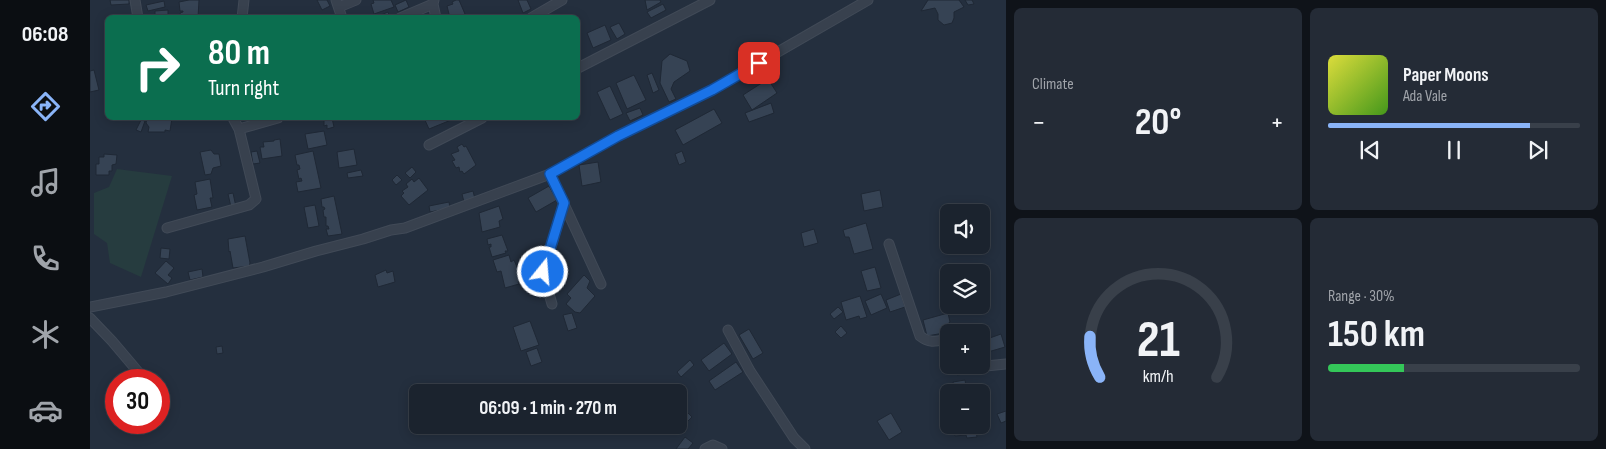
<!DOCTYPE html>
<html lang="en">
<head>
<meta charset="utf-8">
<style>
  :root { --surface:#1b232e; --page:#242b36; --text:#f1f3f6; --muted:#a0a4aa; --line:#39404a; --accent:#8ab4f8 }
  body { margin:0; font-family:"Sofia Sans Condensed",sans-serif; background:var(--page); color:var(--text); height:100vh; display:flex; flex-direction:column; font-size:19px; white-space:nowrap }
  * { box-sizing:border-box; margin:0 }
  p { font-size:16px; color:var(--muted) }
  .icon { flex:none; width:28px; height:28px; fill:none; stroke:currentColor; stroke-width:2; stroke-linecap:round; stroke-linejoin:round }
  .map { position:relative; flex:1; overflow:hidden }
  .side { display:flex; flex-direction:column; gap:8px; padding:8px; background:#0f1319; width:600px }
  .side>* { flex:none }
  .banner { position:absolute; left:15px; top:15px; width:475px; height:105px; border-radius:8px; box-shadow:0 2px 12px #0003,0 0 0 1px var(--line); background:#0b6e4f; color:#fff; overflow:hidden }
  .fabs { position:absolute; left:850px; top:204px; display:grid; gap:10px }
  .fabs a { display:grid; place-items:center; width:50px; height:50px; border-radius:8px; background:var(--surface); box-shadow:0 2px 12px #0003,0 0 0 1px var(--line); font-size:25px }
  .speed { position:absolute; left:15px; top:369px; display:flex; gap:10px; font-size:25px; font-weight:700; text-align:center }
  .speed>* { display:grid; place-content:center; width:65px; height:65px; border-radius:50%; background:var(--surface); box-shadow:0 2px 12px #0003,0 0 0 1px var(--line); line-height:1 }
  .speed .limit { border:8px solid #d22; background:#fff; color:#111 }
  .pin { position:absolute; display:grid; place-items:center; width:42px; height:42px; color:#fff; margin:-21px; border-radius:10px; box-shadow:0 2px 8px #0006 }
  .me { position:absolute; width:55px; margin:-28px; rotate:17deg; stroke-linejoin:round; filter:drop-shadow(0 0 4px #0008) }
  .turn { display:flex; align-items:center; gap:18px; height:105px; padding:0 20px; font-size:22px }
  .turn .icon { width:65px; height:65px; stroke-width:2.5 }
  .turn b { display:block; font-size:35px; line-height:42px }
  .big { font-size:38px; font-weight:700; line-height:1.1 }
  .side .card { flex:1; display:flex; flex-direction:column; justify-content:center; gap:8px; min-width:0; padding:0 18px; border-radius:8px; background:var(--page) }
  .side .dial { align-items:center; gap:0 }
  .dial svg { height:130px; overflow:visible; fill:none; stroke:var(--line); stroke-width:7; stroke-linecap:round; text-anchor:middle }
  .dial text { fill:var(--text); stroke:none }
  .song { display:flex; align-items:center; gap:15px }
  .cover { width:60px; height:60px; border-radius:8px; background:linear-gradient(135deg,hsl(60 70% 55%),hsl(100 70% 35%)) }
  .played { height:5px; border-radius:2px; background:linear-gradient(90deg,var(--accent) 80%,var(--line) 80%) }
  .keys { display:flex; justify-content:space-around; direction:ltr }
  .heat { display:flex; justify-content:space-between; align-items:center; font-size:28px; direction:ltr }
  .charge { height:8px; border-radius:4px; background:linear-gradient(90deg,#34c759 30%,var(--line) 0) }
  .side .tiles { flex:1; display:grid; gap:8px; grid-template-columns:repeat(2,1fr) }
  .trip { position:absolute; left:319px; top:384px; width:278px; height:50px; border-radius:8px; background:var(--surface); box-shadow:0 2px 12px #0003,0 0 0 1px var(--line); font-weight:700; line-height:50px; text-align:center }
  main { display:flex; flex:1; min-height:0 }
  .menu { display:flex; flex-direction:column; width:90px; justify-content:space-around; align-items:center; background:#0b0e12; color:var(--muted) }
  .menu .icon { width:35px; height:35px }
  .menu .selected { color:var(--accent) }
  .menu b { font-size:22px; color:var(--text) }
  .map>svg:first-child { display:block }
  .green { fill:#263c3f }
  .building { fill:#364354; stroke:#1f2835 }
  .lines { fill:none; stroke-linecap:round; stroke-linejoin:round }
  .minor-casing { stroke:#414a57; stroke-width:11 }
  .minor { stroke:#38414e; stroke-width:9 }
  .route-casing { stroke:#114b97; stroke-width:12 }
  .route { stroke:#1a73e8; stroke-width:9 }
</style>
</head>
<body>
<main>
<nav class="menu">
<b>06:08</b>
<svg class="icon selected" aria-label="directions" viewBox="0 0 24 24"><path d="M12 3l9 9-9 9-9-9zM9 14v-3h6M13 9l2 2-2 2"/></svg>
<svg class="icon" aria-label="music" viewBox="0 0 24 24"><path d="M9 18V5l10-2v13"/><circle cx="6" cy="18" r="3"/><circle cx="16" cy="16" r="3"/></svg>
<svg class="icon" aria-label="phone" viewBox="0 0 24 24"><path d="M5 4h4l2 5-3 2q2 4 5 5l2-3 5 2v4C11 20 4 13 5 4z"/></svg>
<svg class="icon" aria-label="climate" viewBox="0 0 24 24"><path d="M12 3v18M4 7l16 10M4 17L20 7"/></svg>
<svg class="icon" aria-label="car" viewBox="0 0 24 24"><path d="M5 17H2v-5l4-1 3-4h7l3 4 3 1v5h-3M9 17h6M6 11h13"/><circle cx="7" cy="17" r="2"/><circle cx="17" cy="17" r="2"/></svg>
</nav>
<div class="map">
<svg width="916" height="449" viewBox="0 0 916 449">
  <rect width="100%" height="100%" fill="#242f3e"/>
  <path class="green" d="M27,169l55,7 -31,101 -31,-14 -3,-20 -13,-9v-41l15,-6z"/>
  <path class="building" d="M20,0h19v4l-18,1z
    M99,0h10l-1,18h-17l-1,-5 3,-1v-1h-3l-1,-9z
    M227,0h10l3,6 -8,4z
    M283,0h18l3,7 -20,7 -3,-10 3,-1z
    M316,0l3,7 -11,5 -3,-7z
    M366,0h3l6,14 -7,4h-8l-3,-12 6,-2 -1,-2z
    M428,0h9l4,9 -8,4z
    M555,0h15l1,2 -14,8z
    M838,0h31l5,7 -10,5v6l-2,5 -8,2 -6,-5v-6l-3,-6 -14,3z
    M875,0h7l2,4 -6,1z
    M74,1l1,6 -17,4 -2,-6z
    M573,4l3,6 -15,8 -4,-6z
    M78,10v8h-13v-7z
    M298,12l2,6h-16z
    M529,23l6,11 -8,5 -7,-12z
    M515,25l6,15 -18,8 -6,-15z
    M580,54l17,7 3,10 -16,11 -3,7 5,10 -7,3 -9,-19 2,-22z
    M4,70l5,20 -9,2v-21z
    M562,73l7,17 -6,3 -6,-18z
    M544,75l12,25 -19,9 -11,-26z
    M678,79l9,14 -25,17 -9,-15z
    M520,86l13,28 -13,6 -13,-28z
    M681,103l3,10 -25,9 -4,-9z
    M550,108l3,7 -13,6 -4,-8z
    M624,109l8,14 -39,22 -8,-15z
    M57,118h25l-2,13 -5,-1v2h-17l1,-5 -3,-4z
    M234,118h8l2,9 -7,2v-4l-3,1z
    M334,118h32l-27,11z
    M51,120l4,1 -4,11 -5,-2z
    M234,131l3,14 -19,4 -3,-15z
    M190,139l2,17 -20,3 -2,-12h4l-1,-5 11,-1v-1z
    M372,144l2,3 2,-1 10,19 -12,9 -2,-3 -2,1 -1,-5 -3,1 -4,-7 3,-1 -4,-6 8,-3 -2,-4z
    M264,149l3,16 -18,3 -2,-16z
    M121,150l3,4h5l2,12 -8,2 -2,6 -6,1 -5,-23z
    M167,151l3,12 -7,1 -2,-12z
    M223,151l8,37 -23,4 -2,-10 6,-1 -1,-3 -2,1 -2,-9 3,-1 -1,-4h-2l-2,-10z
    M592,151l4,11 -7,3 -4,-11z
    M14,154l13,1 -1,9 -4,1v6h-3v4h-13v-11h3v-7h5z
    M508,162l3,20 -19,4 -3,-21z
    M322,167l4,5 -6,6 -5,-5z
    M271,170l2,6 -15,2 -1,-5z
    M307,175l5,5 -6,5 -4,-5z
    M329,178l9,12 -19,15 -8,-9 3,-3 -2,-2 6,-4 -2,-3 6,-5 2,3z
    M120,179l3,19h-3l2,9 -15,3 -3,-15 3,-1 -2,-12z
    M459,186l8,14 -21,12 -8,-14z
    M790,190l3,17 -19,4 -3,-17z
    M383,191l2,8 -11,3 -2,-8z
    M143,193l3,14h-5l-3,-13z
    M244,196l8,38 -14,2 -2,-7h3l-1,-3h-2v-9h-2l-1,-7 2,-1 -1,-2h-2l-1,-8z
    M359,202l1,6 -20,4 -1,-6z
    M225,205l4,21 -11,2 -4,-21z
    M409,206l4,13 -4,2 1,6 -18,5 -3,-19z
    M776,223l7,26 -19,5 -5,-17h-4l-2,-7z
    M724,229l4,14 -14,4 -3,-14z
    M412,235l6,16h-3l1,2 -14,4 -3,-10h2v-3l-3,1 -1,-6z
    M155,236l5,27 -1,3 -16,2 -3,-17 -1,1 -1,-13z
    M71,248l9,1 -1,10 -9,-1z
    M419,255l2,7 3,-2 3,7 2,-1 4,14 -5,2 1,2 -14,4 -4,-17 -4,1 -4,-12z
    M76,261l8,7 -6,7 4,3 -4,6 -13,-11z
    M785,267l6,21 -14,3 -6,-20z
    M112,269l1,8 -13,3 -2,-8z
    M296,270l1,3 6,-2 2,11 -17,5 -3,-12z
    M494,275l6,6 -3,7 8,8 -15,17 -5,-1 -9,-8 5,-6 -4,-4z
    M791,294l6,14 -16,7 -6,-14z
    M811,294l4,13 -15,5 -4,-12z
    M770,296l7,21 -7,2 -1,-3 -13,4 -5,-18z
    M748,307l5,5 -9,7 -4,-5z
    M482,313l5,15 -9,3 -5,-16z
    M858,313l2,9 -7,6 1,5 -17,3 -4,-16z
    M440,321l9,24 -18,6 -8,-24z
    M751,326l6,7 -6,5 -6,-6z
    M659,329l14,24 -10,6 -14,-24z
    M911,334l4,13 -17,5 -4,-12z
    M634,343l8,11 -23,17 -8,-11z
    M132,346l1,7 -6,1 -1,-7z
    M447,348l5,14 -11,4 -5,-14z
    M600,360l4,5 -13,12 -4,-5z
    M646,362l7,10 -28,18 -6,-9z
    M861,365h13v9l-7,1v-4l-5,1z
    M875,380l2,12h-12l-2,-10z
    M588,403l14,14 -8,8 -6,-6z
    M916,411v10l-5,2 -4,-9z
    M801,413l11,19 -13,8 -12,-19z
    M891,421l2,6 -7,5 1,5 -10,1 -1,-3 -11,1 -2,-11h28z
    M595,437l8,6 -5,6h-12z"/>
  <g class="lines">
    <g class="minor-casing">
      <path id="minor" d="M45,0l3,18
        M246,0l6,18
        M344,0l-1,4 3,14
        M249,7l17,-7
        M152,18l2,-18
        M310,18l33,-14
        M441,18l31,-18
        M488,68l132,-68
        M149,129l39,-11
        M339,145l53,-27
        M460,174l51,110
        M77,228l82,-23 7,-6 -17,-70 -6,-11
        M799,244l31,92c10,8 17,5 29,3
        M462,304l-9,-31 21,-70
        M0,307l76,-15 97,-25 53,-16 47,-12 28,-9 14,-2 145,-54 68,-38 94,-46 156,-90
        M0,318l22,23 33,39
        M638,330l22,41 44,67 11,11
        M891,364l5,2 20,-2
        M615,449l8,-4 9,4"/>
    </g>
    <use href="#minor" class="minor"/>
  </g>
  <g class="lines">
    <g class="route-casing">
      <path id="route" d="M453,272l21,-69 -14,-29 68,-38 94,-46 47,-27"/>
    </g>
    <use href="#route" class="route"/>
  </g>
</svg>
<div class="fabs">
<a><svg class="icon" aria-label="sound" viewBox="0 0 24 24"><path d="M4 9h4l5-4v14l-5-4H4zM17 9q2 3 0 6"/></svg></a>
<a><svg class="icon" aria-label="layers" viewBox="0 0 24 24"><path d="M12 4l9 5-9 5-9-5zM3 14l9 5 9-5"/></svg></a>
<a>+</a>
<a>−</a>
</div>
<div class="speed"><div class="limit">30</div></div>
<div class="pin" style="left:669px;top:63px;background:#d93025"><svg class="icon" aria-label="arrive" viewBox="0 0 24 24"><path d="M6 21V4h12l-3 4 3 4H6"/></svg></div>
<svg class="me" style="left:453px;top:272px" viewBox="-20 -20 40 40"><circle r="17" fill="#1a73e8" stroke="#fff" stroke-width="3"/><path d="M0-11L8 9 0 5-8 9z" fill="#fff"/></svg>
<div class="trip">06:09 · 1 min · 270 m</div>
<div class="banner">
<div class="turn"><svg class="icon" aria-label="right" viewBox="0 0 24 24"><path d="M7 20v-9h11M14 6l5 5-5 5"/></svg><div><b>80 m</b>Turn right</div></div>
</div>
</div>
<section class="side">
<div class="tiles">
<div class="card"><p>Climate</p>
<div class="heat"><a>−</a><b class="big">20°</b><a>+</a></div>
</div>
<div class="card">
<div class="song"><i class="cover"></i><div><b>Paper Moons</b><p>Ada Vale</p></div></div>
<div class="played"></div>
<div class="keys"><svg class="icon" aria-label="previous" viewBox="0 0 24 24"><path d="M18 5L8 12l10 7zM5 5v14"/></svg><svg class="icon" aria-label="pause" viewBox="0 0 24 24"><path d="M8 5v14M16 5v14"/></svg><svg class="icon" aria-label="next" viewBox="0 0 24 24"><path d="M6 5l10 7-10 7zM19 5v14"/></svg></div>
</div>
<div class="card dial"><svg viewBox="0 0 100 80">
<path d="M14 69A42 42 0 1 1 86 69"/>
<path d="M14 69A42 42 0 0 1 8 44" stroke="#8ab4f8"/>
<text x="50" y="56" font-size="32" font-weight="700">21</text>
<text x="50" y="72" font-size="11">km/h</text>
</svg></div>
<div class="card"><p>Range · 30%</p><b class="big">150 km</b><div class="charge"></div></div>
</div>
</section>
</main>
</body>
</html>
